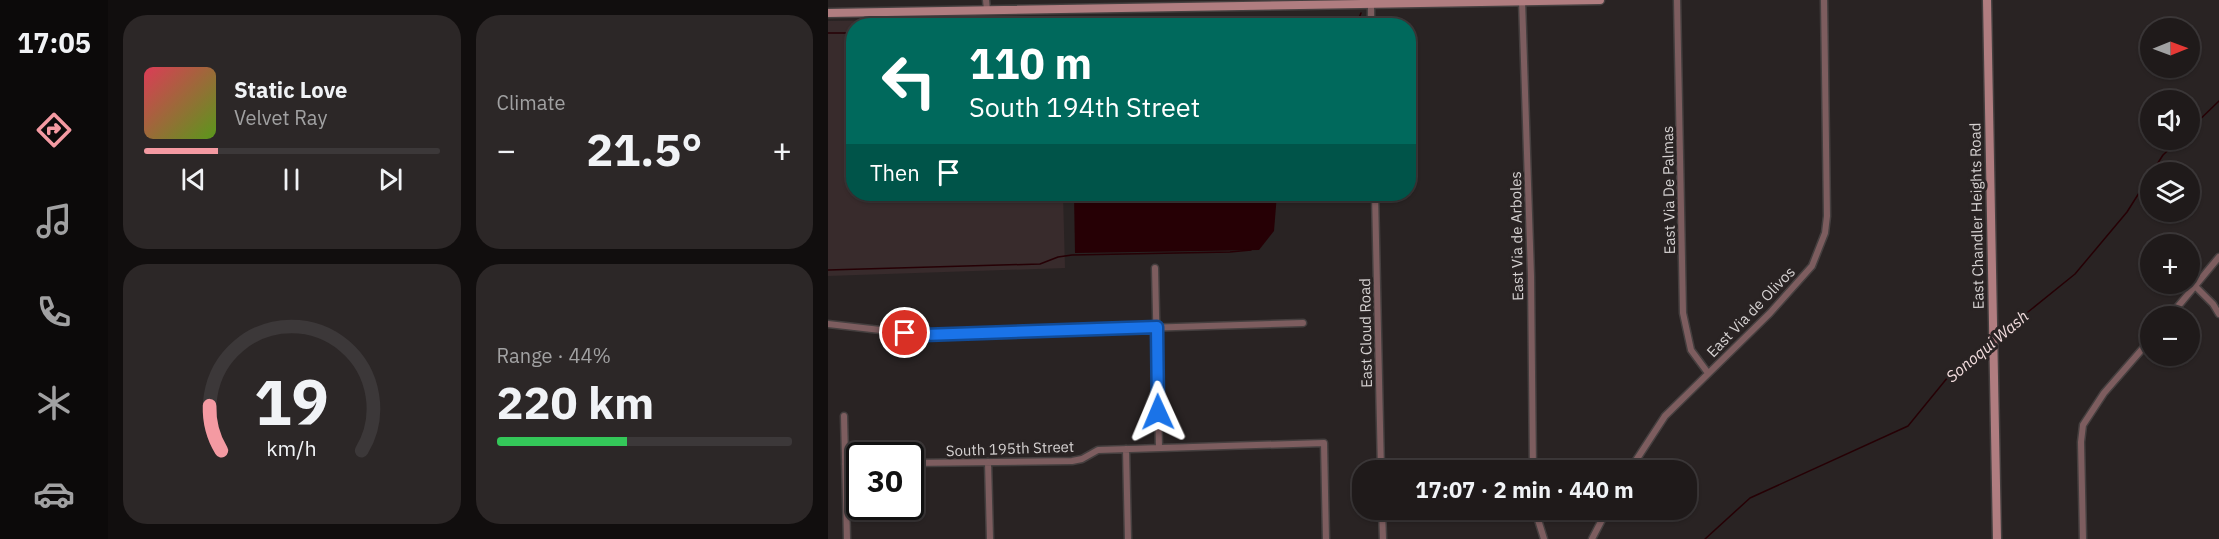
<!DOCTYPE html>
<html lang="en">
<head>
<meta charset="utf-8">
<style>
  :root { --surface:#1f1a1a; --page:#2c2727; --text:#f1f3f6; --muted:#a1a1a2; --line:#3c3839; --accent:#f49aa2 }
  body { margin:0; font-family:"IBM Plex Sans",sans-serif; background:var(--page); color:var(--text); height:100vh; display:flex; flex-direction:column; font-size:22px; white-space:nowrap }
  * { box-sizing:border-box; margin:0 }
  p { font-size:20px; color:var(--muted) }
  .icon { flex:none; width:33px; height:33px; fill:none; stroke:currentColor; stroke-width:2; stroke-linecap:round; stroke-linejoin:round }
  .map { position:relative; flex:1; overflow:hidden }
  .side { display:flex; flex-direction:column; gap:15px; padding:15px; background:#110e0e; width:720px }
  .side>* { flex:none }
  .hud { position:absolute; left:18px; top:18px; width:570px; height:183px; border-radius:24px; box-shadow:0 2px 4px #0004,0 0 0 2px var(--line); background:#00695c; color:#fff; overflow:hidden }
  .needle { width:39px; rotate:89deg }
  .controls { position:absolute; left:1312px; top:18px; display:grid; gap:12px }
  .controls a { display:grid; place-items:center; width:60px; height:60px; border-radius:50%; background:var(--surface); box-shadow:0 2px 4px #0004,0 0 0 2px var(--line); font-size:30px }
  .speed { position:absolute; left:18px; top:442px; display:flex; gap:12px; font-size:30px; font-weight:700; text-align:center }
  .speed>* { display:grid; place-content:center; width:78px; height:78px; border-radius:50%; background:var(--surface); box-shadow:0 2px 4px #0004,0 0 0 2px var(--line); line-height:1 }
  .speed .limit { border:3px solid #111; border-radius:9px; background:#fff; color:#111 }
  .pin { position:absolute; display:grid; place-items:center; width:51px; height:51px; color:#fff; margin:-26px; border:3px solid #fff; border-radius:50%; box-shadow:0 2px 6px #0007 }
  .me { position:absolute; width:66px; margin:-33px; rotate:359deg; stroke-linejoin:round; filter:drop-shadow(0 0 4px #0008) }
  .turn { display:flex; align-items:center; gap:21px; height:126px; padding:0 24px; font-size:27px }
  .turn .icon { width:78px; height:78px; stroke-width:2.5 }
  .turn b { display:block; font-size:42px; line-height:51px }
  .then { display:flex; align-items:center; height:57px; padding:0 24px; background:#0003; gap:12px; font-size:22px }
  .big { font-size:45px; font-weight:800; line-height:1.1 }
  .side .widget { flex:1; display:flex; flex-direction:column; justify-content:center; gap:9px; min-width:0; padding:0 21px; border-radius:24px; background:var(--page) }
  .side .dial { align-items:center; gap:0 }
  .dial svg { height:156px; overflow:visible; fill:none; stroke:var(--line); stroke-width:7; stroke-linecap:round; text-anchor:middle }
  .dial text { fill:var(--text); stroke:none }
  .song { display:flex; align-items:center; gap:18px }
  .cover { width:72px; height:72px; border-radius:9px; background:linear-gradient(135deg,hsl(350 70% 55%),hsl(90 70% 35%)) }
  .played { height:6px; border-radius:3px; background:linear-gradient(90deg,var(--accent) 25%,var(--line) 25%) }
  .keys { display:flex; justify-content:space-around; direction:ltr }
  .heat { display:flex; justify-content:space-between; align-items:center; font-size:33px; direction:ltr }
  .charge { height:9px; border-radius:4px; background:linear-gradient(90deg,#34c759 44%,var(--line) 0) }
  .side .tiles { flex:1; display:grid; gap:15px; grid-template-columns:repeat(2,1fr) }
  .trip { position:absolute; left:524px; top:460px; width:345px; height:60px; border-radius:24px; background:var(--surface); box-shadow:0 2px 4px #0004,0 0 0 2px var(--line); font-weight:800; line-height:60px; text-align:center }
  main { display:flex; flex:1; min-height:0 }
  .menu { display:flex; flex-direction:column; width:108px; justify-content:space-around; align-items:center; background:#0c0a0a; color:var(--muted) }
  .menu .icon { width:42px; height:42px }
  .menu .on { color:var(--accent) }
  .menu b { font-size:27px; color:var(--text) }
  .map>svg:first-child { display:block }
  .built { fill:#382b2c }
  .water { fill:#260005 }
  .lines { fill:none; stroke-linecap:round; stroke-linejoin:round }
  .stream { stroke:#260005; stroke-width:1.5 }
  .minor-casing { stroke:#453f3f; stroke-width:9 }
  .secondary-casing { stroke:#453f3f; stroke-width:11 }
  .minor { stroke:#7d5d5f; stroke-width:6 }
  .secondary { stroke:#b07d80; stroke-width:8 }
  .route-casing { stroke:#114b97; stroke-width:15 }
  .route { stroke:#1a73e8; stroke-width:10 }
  .labels { text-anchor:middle; stroke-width:6; stroke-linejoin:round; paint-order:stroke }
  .street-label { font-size:15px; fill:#d5d1d1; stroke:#292323 }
  .water-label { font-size:16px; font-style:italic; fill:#f3ddde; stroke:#292323 }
</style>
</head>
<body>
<main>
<nav class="menu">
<b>17:05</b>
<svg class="icon on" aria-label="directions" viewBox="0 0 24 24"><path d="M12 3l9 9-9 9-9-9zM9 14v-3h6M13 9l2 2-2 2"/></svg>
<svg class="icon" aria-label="music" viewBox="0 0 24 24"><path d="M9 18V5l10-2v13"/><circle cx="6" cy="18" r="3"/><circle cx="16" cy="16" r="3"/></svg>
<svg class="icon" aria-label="phone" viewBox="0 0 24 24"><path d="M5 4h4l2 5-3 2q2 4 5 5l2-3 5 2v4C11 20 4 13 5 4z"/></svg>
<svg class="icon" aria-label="climate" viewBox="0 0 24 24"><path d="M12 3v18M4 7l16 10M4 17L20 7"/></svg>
<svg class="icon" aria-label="car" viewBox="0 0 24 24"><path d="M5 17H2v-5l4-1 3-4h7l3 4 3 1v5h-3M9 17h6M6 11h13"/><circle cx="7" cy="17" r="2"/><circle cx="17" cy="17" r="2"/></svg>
</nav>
<section class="side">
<div class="tiles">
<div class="widget">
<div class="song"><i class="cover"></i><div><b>Static Love</b><p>Velvet Ray</p></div></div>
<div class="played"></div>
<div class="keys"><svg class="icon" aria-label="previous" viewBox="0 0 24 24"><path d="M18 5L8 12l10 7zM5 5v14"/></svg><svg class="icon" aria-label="pause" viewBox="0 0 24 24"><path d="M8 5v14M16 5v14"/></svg><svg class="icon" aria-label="next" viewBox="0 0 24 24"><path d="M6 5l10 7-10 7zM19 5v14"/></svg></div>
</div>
<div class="widget"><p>Climate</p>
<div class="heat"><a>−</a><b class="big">21.5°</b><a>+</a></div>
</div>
<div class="widget dial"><svg viewBox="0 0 100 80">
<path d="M14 69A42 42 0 1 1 86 69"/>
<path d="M14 69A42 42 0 0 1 8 46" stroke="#f49aa2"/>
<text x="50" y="56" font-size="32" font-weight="700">19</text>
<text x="50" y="72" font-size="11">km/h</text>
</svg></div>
<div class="widget"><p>Range · 44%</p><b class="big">220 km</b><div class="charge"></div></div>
</div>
</section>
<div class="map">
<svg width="1391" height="539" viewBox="0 0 1391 539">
  <rect width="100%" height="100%" fill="#292323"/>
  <path class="built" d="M232,18v8h-206v168h209l2,74 -237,8v-255z"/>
  <path class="water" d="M246,194h203l-3,37 -15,19 -184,3z"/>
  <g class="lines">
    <path class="stream" d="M404,26l114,-4 13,-4 2,-5
      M0,33h26
      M1362,129l29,-28
      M1324,172l11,-17 16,-15
      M0,270l212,-6 18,-7 14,-2 158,-3 21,-2
      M1169,337l78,-63 52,-62 24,-38
      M877,539l45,-41 158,-72 40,-49 41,-33"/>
    <g class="minor-casing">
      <path id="minor" d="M158,0l1,10
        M694,0l9,276 2,195
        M849,0l6,313 8,37 17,23
        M543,1v25
        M547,194l6,277
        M327,268l4,180
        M1368,287l17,17 6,10
        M1342,316l49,-59
        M0,324l96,11 379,-12
        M16,416l3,123
        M298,449l2,90
        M160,462l2,77
        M82,463l162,-2 10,-2 16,-9 226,-7 2,96
        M17,464h15
        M801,471l36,-55 105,-103 42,-47 13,-33 2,-17 -3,-216
        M554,510l1,29
        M707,510l9,29
        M764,539l15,-29
        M1255,539l-2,-97 2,-17 21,-32 47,-54"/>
    </g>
    <g class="secondary-casing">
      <path id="secondary" d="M1159,0l10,539
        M0,13l772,-13"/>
    </g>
    <use href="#minor" class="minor"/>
    <use href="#secondary" class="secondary"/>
  </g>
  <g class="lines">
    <g class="route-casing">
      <path id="route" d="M77,333l19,2 233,-8 1,85"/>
    </g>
    <use href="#route" class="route"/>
  </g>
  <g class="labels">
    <g class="street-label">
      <text transform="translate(841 190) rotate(-91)" y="5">East Via De Palmas</text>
      <text transform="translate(1149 216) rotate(-91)" y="5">East Chandler Heights Road</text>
      <text transform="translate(689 236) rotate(-91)" y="5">East Via de Arboles</text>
      <text transform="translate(923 312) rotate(-46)" y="5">East Via de Olivos</text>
      <text transform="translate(538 333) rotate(-91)" y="5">East Cloud Road</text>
      <text transform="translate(182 449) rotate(-2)" y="5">South 195th Street</text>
    </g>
    <g class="water-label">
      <text transform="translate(1159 346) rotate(-40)" y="6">Sonoqui Wash</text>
    </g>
  </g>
</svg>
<div class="controls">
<a><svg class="needle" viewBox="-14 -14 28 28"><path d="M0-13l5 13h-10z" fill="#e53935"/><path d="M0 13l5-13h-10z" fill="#a1a1a2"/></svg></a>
<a><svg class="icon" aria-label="sound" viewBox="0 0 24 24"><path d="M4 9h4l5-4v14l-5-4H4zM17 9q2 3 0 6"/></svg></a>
<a><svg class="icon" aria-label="layers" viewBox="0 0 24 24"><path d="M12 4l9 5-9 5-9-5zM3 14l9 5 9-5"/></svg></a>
<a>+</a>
<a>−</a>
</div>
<div class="speed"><div class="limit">30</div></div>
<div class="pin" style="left:77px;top:333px;background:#d93025"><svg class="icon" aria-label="arrive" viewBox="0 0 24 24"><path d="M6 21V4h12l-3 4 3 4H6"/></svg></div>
<svg class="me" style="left:330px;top:412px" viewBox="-20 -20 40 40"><path d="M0-17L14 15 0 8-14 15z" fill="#1a73e8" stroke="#fff" stroke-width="4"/></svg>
<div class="trip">17:07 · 2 min · 440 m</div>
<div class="hud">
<div class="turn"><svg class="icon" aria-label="left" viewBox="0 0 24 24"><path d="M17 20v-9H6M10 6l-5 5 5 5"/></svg><div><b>110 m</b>South 194th Street</div></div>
<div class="then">Then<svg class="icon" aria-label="arrive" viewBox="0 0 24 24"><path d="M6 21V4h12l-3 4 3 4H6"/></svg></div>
</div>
</div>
</main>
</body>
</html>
